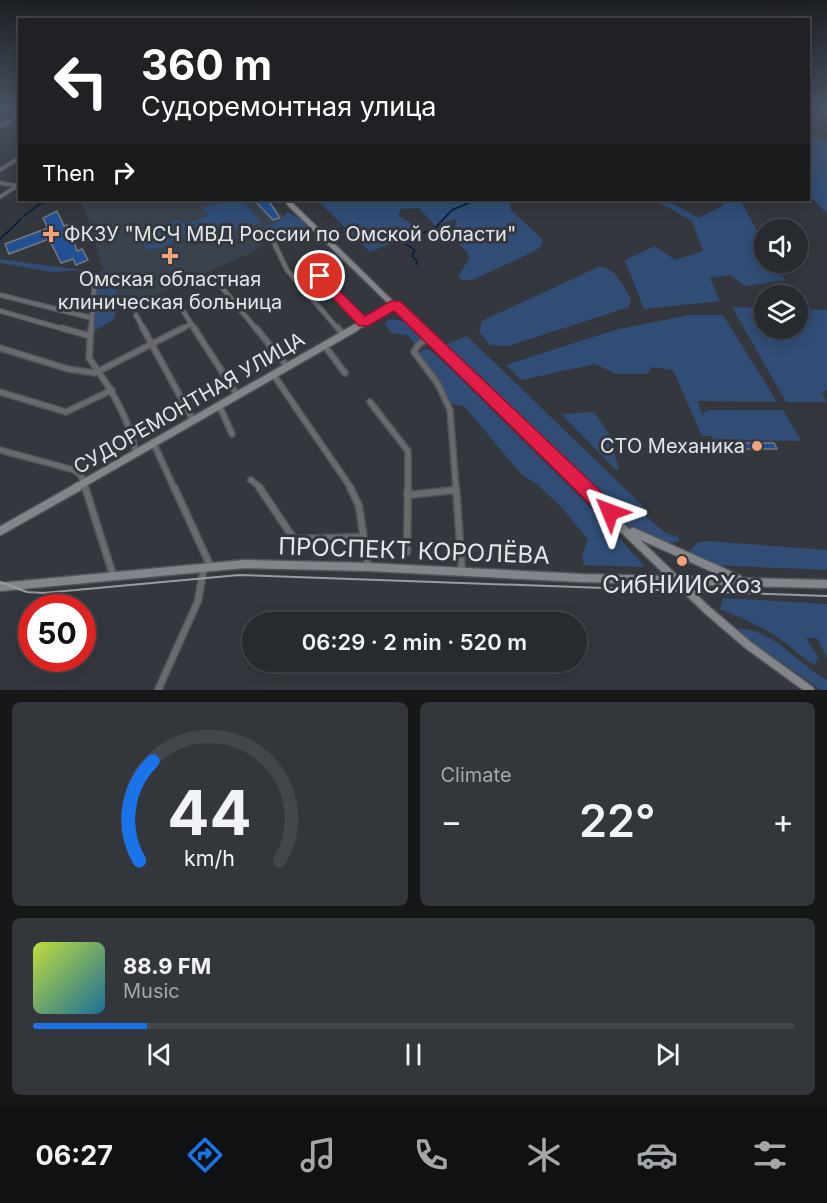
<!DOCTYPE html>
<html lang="en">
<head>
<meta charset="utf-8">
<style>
  :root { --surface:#272a2e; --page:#33363a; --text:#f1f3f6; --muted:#a4a7aa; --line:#43464a; --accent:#1a73e8 }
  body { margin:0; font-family:Inter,sans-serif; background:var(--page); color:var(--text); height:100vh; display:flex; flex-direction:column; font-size:22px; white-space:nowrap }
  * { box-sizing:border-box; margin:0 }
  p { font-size:20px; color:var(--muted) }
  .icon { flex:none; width:33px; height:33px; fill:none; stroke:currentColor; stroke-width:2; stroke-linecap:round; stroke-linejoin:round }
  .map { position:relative; height:690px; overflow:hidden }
  .panel { display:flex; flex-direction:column; gap:12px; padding:12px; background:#151719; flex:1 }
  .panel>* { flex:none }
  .hud { position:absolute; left:18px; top:18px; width:792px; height:183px; border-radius:0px; box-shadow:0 3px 15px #0003,0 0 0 2px var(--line); background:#202124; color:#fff; overflow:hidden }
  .fabs { position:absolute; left:754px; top:219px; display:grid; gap:12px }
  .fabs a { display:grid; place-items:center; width:54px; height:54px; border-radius:50%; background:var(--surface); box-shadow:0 3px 15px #0003,0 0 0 2px var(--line); font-size:30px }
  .speed { position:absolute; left:18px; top:594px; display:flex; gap:12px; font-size:30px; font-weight:700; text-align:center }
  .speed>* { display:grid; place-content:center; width:78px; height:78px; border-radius:50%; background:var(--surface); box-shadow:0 3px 15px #0003,0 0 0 2px var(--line); line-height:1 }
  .speed .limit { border:9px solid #d22; background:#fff; color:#111 }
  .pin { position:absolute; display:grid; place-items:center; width:51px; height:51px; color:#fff; margin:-26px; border:3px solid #fff; border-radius:50%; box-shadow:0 2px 6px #0007 }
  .me { position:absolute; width:66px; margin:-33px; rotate:314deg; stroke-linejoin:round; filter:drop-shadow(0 0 4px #0008) }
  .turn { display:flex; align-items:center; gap:21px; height:126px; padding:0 24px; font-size:27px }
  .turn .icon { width:78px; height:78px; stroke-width:2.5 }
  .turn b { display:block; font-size:42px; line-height:51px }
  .then { display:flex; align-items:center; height:57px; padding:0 24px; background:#0003; gap:12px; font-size:22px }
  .big { font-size:45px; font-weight:600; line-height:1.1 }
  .panel .widget { flex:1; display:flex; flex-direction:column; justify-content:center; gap:9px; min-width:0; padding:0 21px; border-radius:9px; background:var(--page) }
  .panel .dial { align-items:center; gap:0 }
  .dial svg { height:156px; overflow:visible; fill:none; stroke:var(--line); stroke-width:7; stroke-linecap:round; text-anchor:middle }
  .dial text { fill:var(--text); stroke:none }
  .song { display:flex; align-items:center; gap:18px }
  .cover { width:72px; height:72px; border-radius:9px; background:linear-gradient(135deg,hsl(70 70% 55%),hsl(200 70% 35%)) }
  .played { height:6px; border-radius:3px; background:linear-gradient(90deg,var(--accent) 15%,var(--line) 15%) }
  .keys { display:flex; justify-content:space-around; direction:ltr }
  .heat { display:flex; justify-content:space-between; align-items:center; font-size:33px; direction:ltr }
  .panel .tiles { flex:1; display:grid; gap:12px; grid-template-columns:1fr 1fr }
  .widget:last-child { grid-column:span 2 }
  .trip { position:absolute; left:242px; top:612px; width:345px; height:60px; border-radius:30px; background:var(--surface); box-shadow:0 3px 15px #0003,0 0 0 2px var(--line); font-weight:600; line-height:60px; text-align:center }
  .tab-bar { display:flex; height:96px; justify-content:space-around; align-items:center; background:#101112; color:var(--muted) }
  .tab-bar .icon { width:42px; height:42px }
  .tab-bar .on { color:var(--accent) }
  .tab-bar b { font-size:27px; color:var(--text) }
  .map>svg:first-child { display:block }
  .built { fill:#3a424d }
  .green { fill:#314d76 }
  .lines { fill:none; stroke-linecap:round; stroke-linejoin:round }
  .stream { stroke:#031b3d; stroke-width:1.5 }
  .building { fill:#215194; stroke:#73787f; stroke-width:1.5 }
  .street-far3-casing { stroke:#50545a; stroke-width:5 }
  .street-far2-casing { stroke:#50545a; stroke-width:6 }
  .street-far1-casing { stroke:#50545a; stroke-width:8 }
  .street-casing { stroke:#50545a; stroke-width:9 }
  .secondary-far3-casing { stroke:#50545a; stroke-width:6 }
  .secondary-far2-casing { stroke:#50545a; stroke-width:8 }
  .secondary-far1-casing { stroke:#50545a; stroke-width:10 }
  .secondary-casing { stroke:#50545a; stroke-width:11 }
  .street-far3 { stroke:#686a6d; stroke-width:3 }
  .street-far2 { stroke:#686a6d; stroke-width:4 }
  .street-far1 { stroke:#686a6d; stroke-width:5 }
  .street { stroke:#686a6d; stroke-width:6 }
  .secondary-far3 { stroke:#82868b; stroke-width:4 }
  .secondary-far2 { stroke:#82868b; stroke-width:5 }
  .secondary-far1 { stroke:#82868b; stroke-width:7 }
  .secondary { stroke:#82868b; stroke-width:8 }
  .tram { stroke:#989ba0; stroke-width:2 }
  .route { fill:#e11d48; stroke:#92132f; stroke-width:1.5 }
  .poi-dot { fill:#f0a27a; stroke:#34383e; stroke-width:2 }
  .labels { text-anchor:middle; stroke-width:6; stroke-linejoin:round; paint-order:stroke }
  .poi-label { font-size:20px; fill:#e3e6ea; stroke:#34383e; text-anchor:start }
  .street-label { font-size:20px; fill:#e3e6ea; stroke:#34383e }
  .near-street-label { font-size:24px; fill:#e3e6ea; stroke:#34383e }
  .near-poi-label { font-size:24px; fill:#e3e6ea; stroke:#34383e }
</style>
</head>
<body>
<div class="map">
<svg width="827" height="690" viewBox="0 0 827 690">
  <rect width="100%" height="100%" fill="#34383e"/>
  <path class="built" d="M79,200h190l25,28 -27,11 -10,11 -132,59 -24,-45 -13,-47z"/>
  <path class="green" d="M808,137h11l8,4v73l-18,-20z
    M226,200h15l20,22 -7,3 -3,-2 -28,10 -3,-3 -6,2 -7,-6 -34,13 -2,5 -23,7 -11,-17 40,-14c9,5 23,0 32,-5l-7,-6z
    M317,200h198l-5,3v6l33,31 -1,5 -7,6 -63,29h-10l-4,-4 11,-17 -1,-6 -14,-14 2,-20 -21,7 -16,-18 -18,1 -3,6 20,13 -2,5 -46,19z
    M655,200h11l33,18 25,-13 -8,-5h24l25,45v17l10,1 10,17 -40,6 -15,-11 -20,3 10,23 -76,8 -19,-49 30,-14 20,14 28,-9 -11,-30z
    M287,212l21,11 -2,4c-15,9 -31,15 -44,2l20,-9z
    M0,259l6,1 76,10 -30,2 -52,-9z
    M598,267c16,-2 26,20 33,33l-2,7 -121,39 -18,-1 -11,-13 3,-11z
    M104,270l15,27 -5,22 -20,12c1,-16 -4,-51 10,-61z
    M732,307l33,1v20h33v-19l29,1v80l-5,4 5,8h-41z
    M690,315h33l54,87 -80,-1 7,17 -1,-5 5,-3h75l18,31 -88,-1 -1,-4h-10l-29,-66 -21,-3 -5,7h-31l-21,-10 -74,16 -15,-15 109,-35z
    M389,320c15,-2 23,6 32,18l-1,4 -5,1 -8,-8 -16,-2 -6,-9z
    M467,336l180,174 -3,5 23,19 11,2 1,5 -14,4 -33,-16 -188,-184z
    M424,349l6,1 23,21 152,151 40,45 -61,-2 -2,-9 6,-16 -25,-31 -26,-25 -15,-9 -57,-68 -15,-4c-9,-18 -25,-32 -31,-50z
    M594,412l15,22 10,35 -2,2 -56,-57z
    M706,541l121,9v20l-114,-5 -24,-13 8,-9z
    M723,598l104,6v54l-10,-20h-11l12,19 -3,8c-13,-7 -22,-17 -35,-26 -18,-13 -39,-21 -60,-30z
    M740,628c38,5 55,34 87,52v10h-6l-84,-59z"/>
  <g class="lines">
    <path class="stream" d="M24,216l21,-16
      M0,239l21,-20
      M416,265l1,-4 -5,-5 3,-6 -9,-6v-3l30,-14 16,-17 24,-10"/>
  </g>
  <path class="building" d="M254,200h14l12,18 -7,2z
    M57,211l7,15 3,-1 3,5 7,21 5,-2 6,11 -12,5 -3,-6 -12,4 -12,-24 -40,15 -4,-10 43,-16 -5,-10z
    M737,443h37l3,6h-37z"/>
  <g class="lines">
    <g class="street-far3-casing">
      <path id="street-far3" d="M0,127l20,-12
        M0,170l20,-13
        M0,183l18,3
        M0,197l17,-11"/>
    </g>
    <g class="street-far2-casing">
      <path id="street-far2" d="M274,243l13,27 52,60
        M320,276l43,47
        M215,279l42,51
        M0,295l92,23
        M182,309l13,21
        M0,311l67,19
        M136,315l8,15
        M91,330l4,-51
        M180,330l11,-6"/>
    </g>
    <g class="street-far1-casing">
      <path id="street-far1" d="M62,328l28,8
        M91,328l-2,30c21,29 39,58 47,94
        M143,328l50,92
        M194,328l43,67
        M256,328l31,38
        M338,328l5,6
        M429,337l-11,8 -4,7 24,32 12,26 6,78
        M324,345l21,28
        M0,348l68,21 27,4 88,-45
        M273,374l78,114
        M0,392l66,20 46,-22
        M370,402l38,49v37
        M219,405l13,29
        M153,442l21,46
        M0,450l74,20 7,5 4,13
        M251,480l10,8"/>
    </g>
    <g class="street-casing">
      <path id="street" d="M85,487l28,88
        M174,487l36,78
        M259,487l35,52 69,-2
        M350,487l9,19 9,61
        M456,487l6,84
        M407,495l49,-5
        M407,552l1,-65
        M158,690l40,-89 6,-34"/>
    </g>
    <g class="secondary-far3-casing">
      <path id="secondary-far3" d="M286,200l6,6"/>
    </g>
    <g class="secondary-far2-casing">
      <path id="secondary-far2" d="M290,204l129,126
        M352,330l43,-25"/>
    </g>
    <g class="secondary-far1-casing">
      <path id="secondary-far1" d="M418,328l164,160
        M75,488l280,-160"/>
    </g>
    <g class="secondary-casing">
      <path id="secondary" d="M580,487l126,122 42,36 62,45
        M0,531l78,-44
        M633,532l105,47
        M0,587l244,-23 124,3 214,11 245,6"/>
    </g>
    <use href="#street-far3" class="street-far3"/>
    <use href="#street-far2" class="street-far2"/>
    <use href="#street-far1" class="street-far1"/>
    <use href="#street" class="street"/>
    <use href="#secondary-far3" class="secondary-far3"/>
    <use href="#secondary-far2" class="secondary-far2"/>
    <use href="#secondary-far1" class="secondary-far1"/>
    <use href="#secondary" class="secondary"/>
    <path class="tram" d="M0,582l27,10 16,1 196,-18 588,21"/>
  </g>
  <linearGradient id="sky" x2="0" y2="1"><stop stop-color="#1d1f22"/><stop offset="0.53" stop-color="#4a5363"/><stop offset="1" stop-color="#4a5363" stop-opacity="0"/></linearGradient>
  <rect width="827" height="205" fill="url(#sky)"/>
  <path class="route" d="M320,272l45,44 26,-15h9l216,205 3,6 -3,6 -6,3 -6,-3 -210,-207 -26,15h-9l-44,-47v-6z"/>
  <g class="poi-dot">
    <path d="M48 225h6v6h6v6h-6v6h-6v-6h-6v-6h6z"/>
    <path d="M167 247h6v6h6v6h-6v6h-6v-6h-6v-6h6z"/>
    <circle cx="757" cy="446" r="6"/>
    <circle cx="682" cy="561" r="6"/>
  </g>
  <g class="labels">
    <g class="poi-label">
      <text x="64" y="241">ФКЗУ "МСЧ МВД России по Омской области"</text>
      <text x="170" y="286" text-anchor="middle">Омская областная<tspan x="170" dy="23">клиническая больница</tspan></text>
      <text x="745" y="453" text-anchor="end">СТО Механика</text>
    </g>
    <g class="street-label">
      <text transform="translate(189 403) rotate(-30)" y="7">СУДОРЕМОНТНАЯ УЛИЦА</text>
    </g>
    <g class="near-street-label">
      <text transform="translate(414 551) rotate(2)" y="8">ПРОСПЕКТ КОРОЛЁВА</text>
    </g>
    <g class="near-poi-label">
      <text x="682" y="593">СибНИИСХоз</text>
    </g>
  </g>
</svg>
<div class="fabs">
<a><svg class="icon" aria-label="sound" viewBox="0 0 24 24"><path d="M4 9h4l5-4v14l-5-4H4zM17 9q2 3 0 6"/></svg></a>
<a><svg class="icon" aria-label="layers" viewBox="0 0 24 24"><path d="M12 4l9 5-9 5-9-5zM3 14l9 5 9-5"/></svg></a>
</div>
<div class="speed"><div class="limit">50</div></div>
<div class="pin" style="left:320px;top:276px;background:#d93025"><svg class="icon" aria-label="arrive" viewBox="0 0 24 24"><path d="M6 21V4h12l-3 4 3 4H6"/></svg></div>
<svg class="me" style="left:610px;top:512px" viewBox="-20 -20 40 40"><path d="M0-17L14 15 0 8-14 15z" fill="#e11d48" stroke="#fff" stroke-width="4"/></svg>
<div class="trip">06:29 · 2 min · 520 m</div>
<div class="hud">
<div class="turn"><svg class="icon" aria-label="left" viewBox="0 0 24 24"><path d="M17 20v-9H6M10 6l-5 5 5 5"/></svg><div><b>360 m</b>Судоремонтная улица</div></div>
<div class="then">Then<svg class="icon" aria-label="right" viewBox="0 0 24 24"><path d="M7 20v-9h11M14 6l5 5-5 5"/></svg></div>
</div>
</div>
<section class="panel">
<div class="tiles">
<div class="widget dial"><svg viewBox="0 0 100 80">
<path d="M14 69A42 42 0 1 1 86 69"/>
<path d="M14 69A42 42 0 0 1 21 18" stroke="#1a73e8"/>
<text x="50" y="56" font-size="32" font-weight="700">44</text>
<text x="50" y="72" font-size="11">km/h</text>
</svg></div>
<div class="widget"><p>Climate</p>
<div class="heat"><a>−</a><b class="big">22°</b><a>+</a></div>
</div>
<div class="widget">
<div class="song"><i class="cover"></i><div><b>88.9 FM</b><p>Music</p></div></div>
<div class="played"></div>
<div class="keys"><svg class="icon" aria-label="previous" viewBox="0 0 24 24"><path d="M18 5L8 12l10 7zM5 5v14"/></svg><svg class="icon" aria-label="pause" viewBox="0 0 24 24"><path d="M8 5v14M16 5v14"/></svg><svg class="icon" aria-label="next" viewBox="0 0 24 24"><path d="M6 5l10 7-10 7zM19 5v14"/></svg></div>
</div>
</div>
</section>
<nav class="tab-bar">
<b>06:27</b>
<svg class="icon on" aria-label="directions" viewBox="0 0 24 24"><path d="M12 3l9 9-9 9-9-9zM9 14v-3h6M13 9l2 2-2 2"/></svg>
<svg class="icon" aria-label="music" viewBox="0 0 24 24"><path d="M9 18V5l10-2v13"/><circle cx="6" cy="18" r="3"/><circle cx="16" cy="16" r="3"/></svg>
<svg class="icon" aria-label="phone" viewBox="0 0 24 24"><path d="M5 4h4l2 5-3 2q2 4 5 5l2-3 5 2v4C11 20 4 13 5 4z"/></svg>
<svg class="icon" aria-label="climate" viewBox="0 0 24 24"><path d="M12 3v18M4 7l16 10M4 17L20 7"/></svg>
<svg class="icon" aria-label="car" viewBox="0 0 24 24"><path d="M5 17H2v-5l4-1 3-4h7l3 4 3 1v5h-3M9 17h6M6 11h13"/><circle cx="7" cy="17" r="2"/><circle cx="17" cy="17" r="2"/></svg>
<svg class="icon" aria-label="filters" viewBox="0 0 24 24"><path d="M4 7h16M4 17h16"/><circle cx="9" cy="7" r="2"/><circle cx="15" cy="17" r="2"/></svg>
</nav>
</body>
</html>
